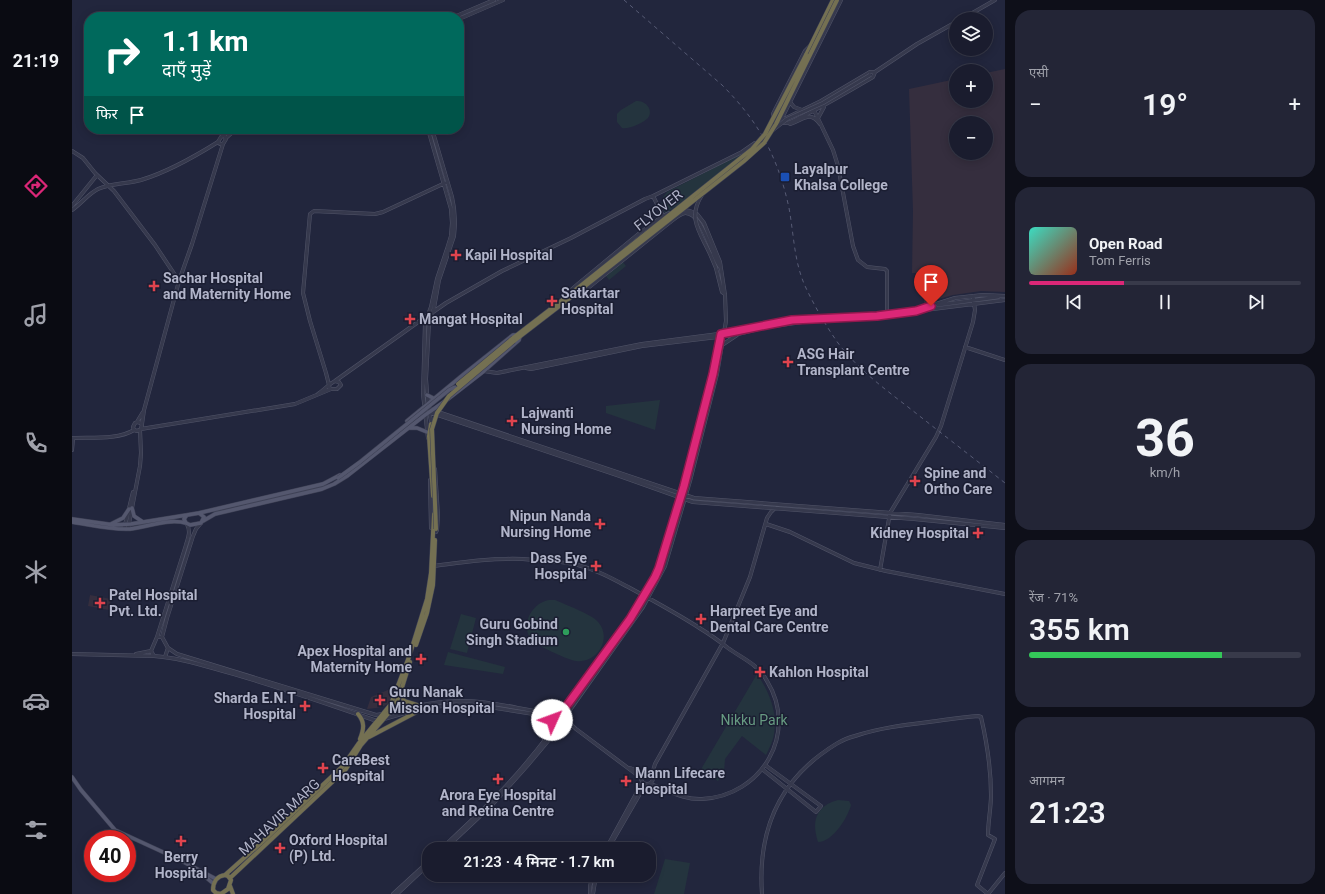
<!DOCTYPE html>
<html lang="hi">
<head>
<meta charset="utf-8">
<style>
  :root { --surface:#1a1c2e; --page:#232536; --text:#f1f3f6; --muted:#9fa1aa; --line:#383a4a; --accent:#db2777 }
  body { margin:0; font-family:Roboto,"Noto Sans Devanagari",sans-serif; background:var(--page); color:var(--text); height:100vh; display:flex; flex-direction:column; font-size:15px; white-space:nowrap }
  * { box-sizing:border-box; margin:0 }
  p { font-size:13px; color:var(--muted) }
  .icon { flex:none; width:22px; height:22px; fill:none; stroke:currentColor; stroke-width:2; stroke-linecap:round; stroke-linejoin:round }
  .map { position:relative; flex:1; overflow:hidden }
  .side { display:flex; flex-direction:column; gap:10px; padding:10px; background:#0e0f19; width:320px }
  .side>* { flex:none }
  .banner { position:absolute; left:12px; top:12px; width:380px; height:122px; border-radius:16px; box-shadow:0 2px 10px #0003,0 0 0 1px var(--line); background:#00695c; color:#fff; overflow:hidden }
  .buttons { position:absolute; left:877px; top:12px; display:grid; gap:8px }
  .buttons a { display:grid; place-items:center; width:44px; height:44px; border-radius:50%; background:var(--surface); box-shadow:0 2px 10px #0003,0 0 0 1px var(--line); font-size:20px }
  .speed { position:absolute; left:12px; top:830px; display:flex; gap:8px; font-size:20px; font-weight:700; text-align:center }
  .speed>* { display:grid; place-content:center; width:52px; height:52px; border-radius:50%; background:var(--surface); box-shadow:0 2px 10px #0003,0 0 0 1px var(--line); line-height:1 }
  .speed .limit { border:6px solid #d22; background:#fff; color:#111 }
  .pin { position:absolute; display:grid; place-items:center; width:34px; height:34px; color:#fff; margin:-41px -17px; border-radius:50% 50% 50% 0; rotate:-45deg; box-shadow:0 0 4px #0007 }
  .pin .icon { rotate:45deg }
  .me { position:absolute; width:44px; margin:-22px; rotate:47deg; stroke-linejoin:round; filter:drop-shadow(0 0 3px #0008) }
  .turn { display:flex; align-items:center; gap:14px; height:84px; padding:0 12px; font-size:18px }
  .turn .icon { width:52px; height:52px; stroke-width:2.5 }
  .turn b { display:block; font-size:28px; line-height:34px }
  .then { display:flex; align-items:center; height:38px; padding:0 12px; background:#0003; gap:8px; font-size:15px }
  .big { font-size:30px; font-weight:600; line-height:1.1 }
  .side .card { flex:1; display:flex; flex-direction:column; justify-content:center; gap:6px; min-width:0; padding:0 14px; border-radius:16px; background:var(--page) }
  .side .dial { align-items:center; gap:0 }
  .dial b { font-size:52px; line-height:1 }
  .song { display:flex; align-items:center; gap:12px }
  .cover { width:48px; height:48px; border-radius:6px; background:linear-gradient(135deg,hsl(170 70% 55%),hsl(10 70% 35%)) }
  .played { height:4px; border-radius:2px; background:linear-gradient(90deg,var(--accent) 35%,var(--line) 35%) }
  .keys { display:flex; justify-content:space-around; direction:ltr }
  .heat { display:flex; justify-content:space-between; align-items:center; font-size:22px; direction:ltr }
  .charge { height:6px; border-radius:3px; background:linear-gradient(90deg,#34c759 71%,var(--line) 0) }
  .trip { position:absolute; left:350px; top:842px; width:234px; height:40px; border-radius:16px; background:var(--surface); box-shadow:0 2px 10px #0003,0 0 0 1px var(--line); font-weight:600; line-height:40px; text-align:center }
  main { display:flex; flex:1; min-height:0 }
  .tabs { display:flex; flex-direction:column; width:72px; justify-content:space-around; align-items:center; background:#0a0b12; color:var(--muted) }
  .tabs .icon { width:28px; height:28px }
  .tabs .selected { color:var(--accent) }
  .tabs b { font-size:18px; color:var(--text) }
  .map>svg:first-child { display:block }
  .medical { fill:#352e3e; fill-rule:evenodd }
  .green { fill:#24343e }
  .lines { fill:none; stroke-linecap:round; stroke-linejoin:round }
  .minor-casing { stroke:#515468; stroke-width:4 }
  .major-casing { stroke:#3f4256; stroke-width:4.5 }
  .highway-casing { stroke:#3e4155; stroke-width:5 }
  .minor { stroke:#36394d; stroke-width:3 }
  .major { stroke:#54576e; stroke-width:3.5 }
  .highway { stroke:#747052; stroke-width:4 }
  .rail { stroke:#575b75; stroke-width:1; stroke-dasharray:4 4; stroke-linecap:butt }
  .minor-bridge-casing { stroke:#515468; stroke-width:4; stroke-linecap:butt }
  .major-bridge-casing { stroke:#3f4256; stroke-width:4.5; stroke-linecap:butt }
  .highway-bridge-casing { stroke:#3e4155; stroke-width:5; stroke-linecap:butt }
  .minor-bridge { stroke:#36394d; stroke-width:3 }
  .major-bridge { stroke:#54576e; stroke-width:3.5 }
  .highway-bridge { stroke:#747052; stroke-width:4 }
  .route-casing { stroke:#8e194d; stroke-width:10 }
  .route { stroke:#db2777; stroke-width:7 }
  .transit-dot { fill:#1a4fb4; stroke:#1b1e32; stroke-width:1.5 }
  .health-dot { fill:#e0444e; stroke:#1b1e32; stroke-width:1.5 }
  .leisure-dot { fill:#2e9e5b; stroke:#1b1e32; stroke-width:1.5 }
  .labels { text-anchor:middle; stroke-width:3; stroke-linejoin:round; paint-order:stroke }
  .poi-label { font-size:14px; font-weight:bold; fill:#b1b4c9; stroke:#1b1e32; text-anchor:start }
  .street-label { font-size:14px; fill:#b1b4c9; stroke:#1b1e32 }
  .park-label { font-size:14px; fill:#679b82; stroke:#1b1e32 }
</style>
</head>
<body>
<main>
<nav class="tabs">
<b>21:19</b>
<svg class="icon selected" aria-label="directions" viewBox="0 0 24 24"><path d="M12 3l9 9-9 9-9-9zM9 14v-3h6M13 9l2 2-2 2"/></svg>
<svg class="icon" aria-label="music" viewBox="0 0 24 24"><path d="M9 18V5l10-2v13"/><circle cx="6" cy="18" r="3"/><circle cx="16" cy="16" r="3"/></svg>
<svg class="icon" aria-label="phone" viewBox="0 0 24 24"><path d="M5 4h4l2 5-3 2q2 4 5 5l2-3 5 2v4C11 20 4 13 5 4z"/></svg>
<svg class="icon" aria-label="climate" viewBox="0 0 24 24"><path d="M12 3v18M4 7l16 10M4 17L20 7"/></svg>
<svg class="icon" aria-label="car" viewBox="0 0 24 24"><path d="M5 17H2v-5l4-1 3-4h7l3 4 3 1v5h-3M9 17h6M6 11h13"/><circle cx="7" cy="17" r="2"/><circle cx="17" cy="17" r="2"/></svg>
<svg class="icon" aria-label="filters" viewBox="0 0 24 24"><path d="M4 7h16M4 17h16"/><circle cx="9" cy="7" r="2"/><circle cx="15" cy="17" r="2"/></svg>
</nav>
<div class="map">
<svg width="933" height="894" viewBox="0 0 933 894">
  <rect width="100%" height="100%" fill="#22263d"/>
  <path class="medical" d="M933,69v223l-24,-1 -28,4 -29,8 -1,-30h-11l1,-62 -4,-122 47,-10v22h30v-28zM884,123h30v30h-30z
    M18,595l21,4 -2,11 -21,-4z
    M323,687l-5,16 -6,3 -8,2 -9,1 4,-12z"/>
  <path class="green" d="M564,101c9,-1 18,8 12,17 -5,5 -20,12 -26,10l-5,-6v-8l4,-4z
    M671,153l-50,41 -28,20 -4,-9 2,-8 4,-5z
    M551,262l3,4 -17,14 -3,-4z
    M588,400l-5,30 -49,-17v-7z
    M477,600h6c9,4 35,14 41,20 18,16 2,44 -20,41 -6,0 -37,-15 -42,-19 -16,-14 -3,-39 15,-42z
    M389,614l15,4 -9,35 -17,-4z
    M376,652l57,15 -2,7 -59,-9z
    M685,674c12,17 21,39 17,60 -1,7 -5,15 -8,21l-24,-19 -17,23 -1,13 -6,9 -18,-10z
    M766,800l11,1 2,4c-3,12 -18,37 -33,37 -7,-21 -2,-36 20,-42z
    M593,859l25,4 -6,31h-30z"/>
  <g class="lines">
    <g class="minor-casing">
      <path id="minor" d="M382,17l40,-17
        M387,19l44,-19
        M890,19l33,-19
        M738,46l-5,5 -32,63c1,6 5,9 11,9 6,1 12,-4 17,-6 25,-12 48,-26 72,-40l2,-5
        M718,102l4,5 8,3
        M740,106l21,44 5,16 15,80 5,14 9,7 18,2 2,2v43
        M746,118l6,-11
        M709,120l60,-120
        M709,122l5,-4 35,-17 49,-29h5l42,-28 39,-22
        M718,124c13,-4 20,-14 30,0
        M152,135l7,-6
        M154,138l10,-9
        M0,151l11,7 12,15 19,18 41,54 24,36
        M581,196l89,-44 13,-9
        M0,206l25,-31
        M0,210c9,-6 16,-16 26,-21 13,-6 29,-5 43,-9 27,-8 53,-23 77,-38
        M638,254l6,14 6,24 3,2
        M497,295l1,-4 8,-7 63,-52 22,-16 6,-3
        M500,297l6,-1 91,-73c4,-3 10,-9 16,-10 17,-1 26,42 35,54
        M866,305l60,-8
        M845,310l38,-12 28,-3 22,1
        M361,312l13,-9 56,-32 69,-33 74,-39 8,-3 10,20 6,7
        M650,345l15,-10
        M893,347l40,13
        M454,368l5,1 111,-23 92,-11 33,-8 49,-7
        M412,371l13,2 145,-29 92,-12 58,-12 85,-4 128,-16
        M263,381l93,-66
        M246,394c6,-4 11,-10 17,-13l4,1 2,3 -4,4h-6l-2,-2v-2l-3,-12 -16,-52 -7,-28 7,-79 4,-3 61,3 8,-2 62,-29
        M356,406l-2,-27 3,-57 5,-14 5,-28 15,-44 1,-13 -1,-15 -2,-11 -20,-68
        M354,408l268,90 224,17 87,10
        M357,411l3,15
        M357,412l188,63 76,27 221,17 91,9
        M65,422l6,-10
        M70,426l-1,-3 -4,-1 -2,1 -2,4 1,3 3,1 4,-2 1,-5 2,-14 35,-129 13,-37 31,-100 3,-5 -2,-4 -3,2 -3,5 2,2h3
        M69,429l154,-25 36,-15
        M0,438c19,-1 46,2 62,-8
        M356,438l-5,-44 2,-71 6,-16 6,-28 10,-30 4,-13 1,-13 -1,-14 -23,-80
        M0,450l1,-12
        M363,469l3,46 -1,15 -1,2
        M358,480l1,48
        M694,524l24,8 64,31 32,8 119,23
        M52,529l9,-37
        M56,529l12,-63 1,-13 -1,-23
        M361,566c24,-3 48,-7 73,-7 13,-1 26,1 39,2 11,1 22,1 33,4 19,5 35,14 52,23 24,13 48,26 71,41 10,6 18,12 27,19 15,11 30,16 39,33 32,52 -5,115 -65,118 -19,1 -34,-9 -52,-15
        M808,570l10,-57 46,-76 5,-11 32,-104 2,-12 -2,-14
        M85,637l29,-92c2,-7 5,-13 1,-21
        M90,637l5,-19 26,-82 3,-7 5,-6
        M96,648l9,6 199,61 7,-1
        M0,654l82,2
        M64,654l15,-3
        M93,657l3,-9 -6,-11h-5l-6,14 3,5c28,2 53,11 80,18 47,14 94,30 140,46h4
        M352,708l37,-4 16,1 63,10 12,8
        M318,712c25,-6 50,-12 76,-11 31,1 60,10 91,13
        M480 721a7 7 0 1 1 14 0a7 7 0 1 1-14 0Z
        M488,714l70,-95 25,-42 7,-18 23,-73 28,-113 8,-39
        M493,717l78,-110 22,-41 25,-85 27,-107 9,-53 -1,-26 -5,-33 -16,-39 -7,-9 -7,-3 -8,-1
        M312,719l35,-10
        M494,720l10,9 64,48
        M558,768l13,5
        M690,769l54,43 5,-6 -56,-41
        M569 778a6 6 0 1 1 12 0a6 6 0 1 1-12 0Z
        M580,774l3,-10 68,-121 27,-66 17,-59 4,-6 4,-4
        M369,849c32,-30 64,-59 91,-93 8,-10 17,-19 21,-31
        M373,849l47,-44 35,-39 32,-38
        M534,849l36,-66
        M536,849l37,-64
        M321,894l36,-33
        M325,894l32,-30
        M518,894v-8l3,-11
        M521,894l3,-19
        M690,894c-4,-56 13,-105 58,-139 11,-8 22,-16 35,-19 24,-8 49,-11 74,-14 17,-2 33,-5 49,-6l3,1c6,26 10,51 10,78 0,13 -3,27 -3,40l7,4 -18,46 11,9
        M916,894l17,-21"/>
    </g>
    <g class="major-casing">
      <path id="major" d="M355,395l8,4
        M335,421l57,-47 49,-39h4
        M337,428h8l10,4
        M60,508l2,8 9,6
        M127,513l124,-29 17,-9
        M127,513l5,4 -3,6 -11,2 -4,-2 -2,-4 3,-4z
        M0,519l42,6 17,-1 56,-9
        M131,521l12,-7 107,-25 12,-5 13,-8 78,-61 23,-16 36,-28 35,-31 1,-4
        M0,522c19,3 39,8 58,7 18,-2 38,-11 56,-6
        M39,524l12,-6 6,-9
        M0,777l9,13 34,40 63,29 38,20
        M130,874l12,10"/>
    </g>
    <g class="highway-casing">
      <path id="highway" d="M734,55l27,-55
        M441,338l61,-47
        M442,341l61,-47
        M359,424l-2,12 4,60
        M344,645l11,-32 6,-28 2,-45
        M329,692l3,9 13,4
        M286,714c7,8 6,15 2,25
        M297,737l57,-30
        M153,875l36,-32 82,-77 16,-23 32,-39 18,-47 18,-58 4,-26 3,-59
        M153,875l3,1 3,4 -3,9 -7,5 -5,-1 -3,-3c0,-8 4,-14 12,-15z
        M158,878l116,-109 15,-24 33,-38 6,-13 10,-32
        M158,886l3,8"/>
    </g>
    <use href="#minor" class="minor"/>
    <use href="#major" class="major"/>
    <use href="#highway" class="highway"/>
    <path class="rail" d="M552,0l98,85c37,37 56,72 67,123 5,27 5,55 17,80 9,19 20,38 32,55 21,28 51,49 79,71 29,23 59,46 88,69"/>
    <g class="minor-bridge-casing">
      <path id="minor-bridge" d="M701,130l14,-11 36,-16 47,-28
        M630,195c-15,23 -2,37 8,59"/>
    </g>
    <g class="major-bridge-casing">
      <path id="major-bridge" d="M266,478l22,-16 89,-72 6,-3"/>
    </g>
    <g class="highway-bridge-casing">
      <path id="highway-bridge" d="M502,291l178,-142 13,-15 41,-79
        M503,294l169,-133 20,-18 12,-19 61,-124
        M386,384l55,-46
        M364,529l-4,-100 5,-16 12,-17 65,-55"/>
    </g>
    <use href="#minor-bridge" class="minor-bridge"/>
    <use href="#major-bridge" class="major-bridge"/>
    <use href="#highway-bridge" class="highway-bridge"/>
  </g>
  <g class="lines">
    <g class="route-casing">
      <path id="route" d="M480,720l2,-5 6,-1 8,-10 62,-85 25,-42 4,-9 25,-82 29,-112 8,-40 71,-14 85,-4 39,-5 15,-5"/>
    </g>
    <use href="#route" class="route"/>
  </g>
  <rect class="transit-dot" x="708" y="172" width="10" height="10" rx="2"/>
  <g class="health-dot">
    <path d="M382 249h4v4h4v4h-4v4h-4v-4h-4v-4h4z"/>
    <path d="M80 280h4v4h4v4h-4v4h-4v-4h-4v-4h4z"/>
    <path d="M478 295h4v4h4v4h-4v4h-4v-4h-4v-4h4z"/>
    <path d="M336 313h4v4h4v4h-4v4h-4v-4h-4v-4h4z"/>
    <path d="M714 356h4v4h4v4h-4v4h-4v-4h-4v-4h4z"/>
    <path d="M438 415h4v4h4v4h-4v4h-4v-4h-4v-4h4z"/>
    <path d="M841 475h4v4h4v4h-4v4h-4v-4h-4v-4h4z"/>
    <path d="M526 518h4v4h4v4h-4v4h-4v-4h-4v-4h4z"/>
    <path d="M904 527h4v4h4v4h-4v4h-4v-4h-4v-4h4z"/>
    <path d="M522 560h4v4h4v4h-4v4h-4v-4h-4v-4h4z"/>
    <path d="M26 597h4v4h4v4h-4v4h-4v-4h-4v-4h4z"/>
    <path d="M627 613h4v4h4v4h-4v4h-4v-4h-4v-4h4z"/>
    <path d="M347 653h4v4h4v4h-4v4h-4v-4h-4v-4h4z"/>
    <path d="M686 666h4v4h4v4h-4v4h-4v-4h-4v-4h4z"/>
    <path d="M306 694h4v4h4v4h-4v4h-4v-4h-4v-4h4z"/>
    <path d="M231 700h4v4h4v4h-4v4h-4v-4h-4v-4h4z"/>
    <path d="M249 762h4v4h4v4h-4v4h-4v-4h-4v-4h4z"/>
    <path d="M424 773h4v4h4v4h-4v4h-4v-4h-4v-4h4z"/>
    <path d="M552 775h4v4h4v4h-4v4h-4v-4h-4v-4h4z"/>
    <path d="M107 835h4v4h4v4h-4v4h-4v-4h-4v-4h4z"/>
    <path d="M206 842h4v4h4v4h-4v4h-4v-4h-4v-4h4z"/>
  </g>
  <circle class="leisure-dot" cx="494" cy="632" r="4"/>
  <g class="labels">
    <g class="poi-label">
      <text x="722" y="174">Layalpur<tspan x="722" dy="16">Khalsa College</tspan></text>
      <text x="393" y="260">Kapil Hospital</text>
      <text x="91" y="283">Sachar Hospital<tspan x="91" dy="16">and Maternity Home</tspan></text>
      <text x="489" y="298">Satkartar<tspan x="489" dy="16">Hospital</tspan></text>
      <text x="347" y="324">Mangat Hospital</text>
      <text x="725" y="359">ASG Hair<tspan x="725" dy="16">Transplant Centre</tspan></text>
      <text x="449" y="418">Lajwanti<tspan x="449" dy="16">Nursing Home</tspan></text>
      <text x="852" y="478">Spine and<tspan x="852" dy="16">Ortho Care</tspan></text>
      <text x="519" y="521" text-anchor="end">Nipun Nanda<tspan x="519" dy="16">Nursing Home</tspan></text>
      <text x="897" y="538" text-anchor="end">Kidney Hospital</text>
      <text x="515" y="563" text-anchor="end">Dass Eye<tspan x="515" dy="16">Hospital</tspan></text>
      <text x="37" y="600">Patel Hospital<tspan x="37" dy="16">Pvt. Ltd.</tspan></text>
      <text x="638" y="616">Harpreet Eye and<tspan x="638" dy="16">Dental Care Centre</tspan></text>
      <text x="486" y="629" text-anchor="end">Guru Gobind<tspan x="486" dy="16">Singh Stadium</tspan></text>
      <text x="340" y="656" text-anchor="end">Apex Hospital and<tspan x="340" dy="16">Maternity Home</tspan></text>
      <text x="697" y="677">Kahlon Hospital</text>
      <text x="317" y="697">Guru Nanak<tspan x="317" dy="16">Mission Hospital</tspan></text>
      <text x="224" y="703" text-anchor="end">Sharda E.N.T<tspan x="224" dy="16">Hospital</tspan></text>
      <text x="260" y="765">CareBest<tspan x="260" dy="16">Hospital</tspan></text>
      <text x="563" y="778">Mann Lifecare<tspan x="563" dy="16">Hospital</tspan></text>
      <text x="426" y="800" text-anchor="middle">Arora Eye Hospital<tspan x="426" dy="16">and Retina Centre</tspan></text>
      <text x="217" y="845">Oxford Hospital<tspan x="217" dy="16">(P) Ltd.</tspan></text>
      <text x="109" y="862" text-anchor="middle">Berry<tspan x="109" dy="16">Hospital</tspan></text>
    </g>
    <g class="street-label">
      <text transform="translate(586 210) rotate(-38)" y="5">FLYOVER</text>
      <text transform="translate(207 817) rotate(-43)" y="5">MAHAVIR MARG</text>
    </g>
    <g class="park-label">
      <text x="682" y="725">Nikku Park</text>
    </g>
  </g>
</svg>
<div class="buttons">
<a><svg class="icon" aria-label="layers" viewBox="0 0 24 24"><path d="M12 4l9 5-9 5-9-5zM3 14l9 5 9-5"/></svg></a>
<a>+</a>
<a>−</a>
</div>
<div class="speed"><div class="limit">40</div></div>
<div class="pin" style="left:859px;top:306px;background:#d93025"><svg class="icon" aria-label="arrive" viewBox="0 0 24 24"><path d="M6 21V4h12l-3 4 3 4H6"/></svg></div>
<svg class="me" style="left:480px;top:720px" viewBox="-20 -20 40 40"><circle r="19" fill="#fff"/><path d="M0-13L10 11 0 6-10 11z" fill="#db2777"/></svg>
<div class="trip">21:23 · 4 मिनट · 1.7 km</div>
<div class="banner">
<div class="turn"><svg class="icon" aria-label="right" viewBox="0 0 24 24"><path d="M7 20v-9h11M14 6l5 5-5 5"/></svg><div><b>1.1 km</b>दाएँ मुड़ें</div></div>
<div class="then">फिर<svg class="icon" aria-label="arrive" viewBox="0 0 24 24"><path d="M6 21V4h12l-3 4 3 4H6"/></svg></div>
</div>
</div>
<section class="side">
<div class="card"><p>एसी</p>
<div class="heat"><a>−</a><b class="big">19°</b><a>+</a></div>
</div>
<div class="card">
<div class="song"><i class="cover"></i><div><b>Open Road</b><p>Tom Ferris</p></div></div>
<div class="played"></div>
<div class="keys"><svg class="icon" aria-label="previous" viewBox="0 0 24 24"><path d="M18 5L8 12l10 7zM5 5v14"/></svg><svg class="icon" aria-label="pause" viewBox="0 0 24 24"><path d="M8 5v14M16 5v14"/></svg><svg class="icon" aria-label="next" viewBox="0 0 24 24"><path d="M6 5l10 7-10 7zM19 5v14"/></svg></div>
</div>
<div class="card dial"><b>36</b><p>km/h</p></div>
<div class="card"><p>रेंज · 71%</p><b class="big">355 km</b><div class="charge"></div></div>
<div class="card"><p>आगमन</p><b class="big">21:23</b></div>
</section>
</main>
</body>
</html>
